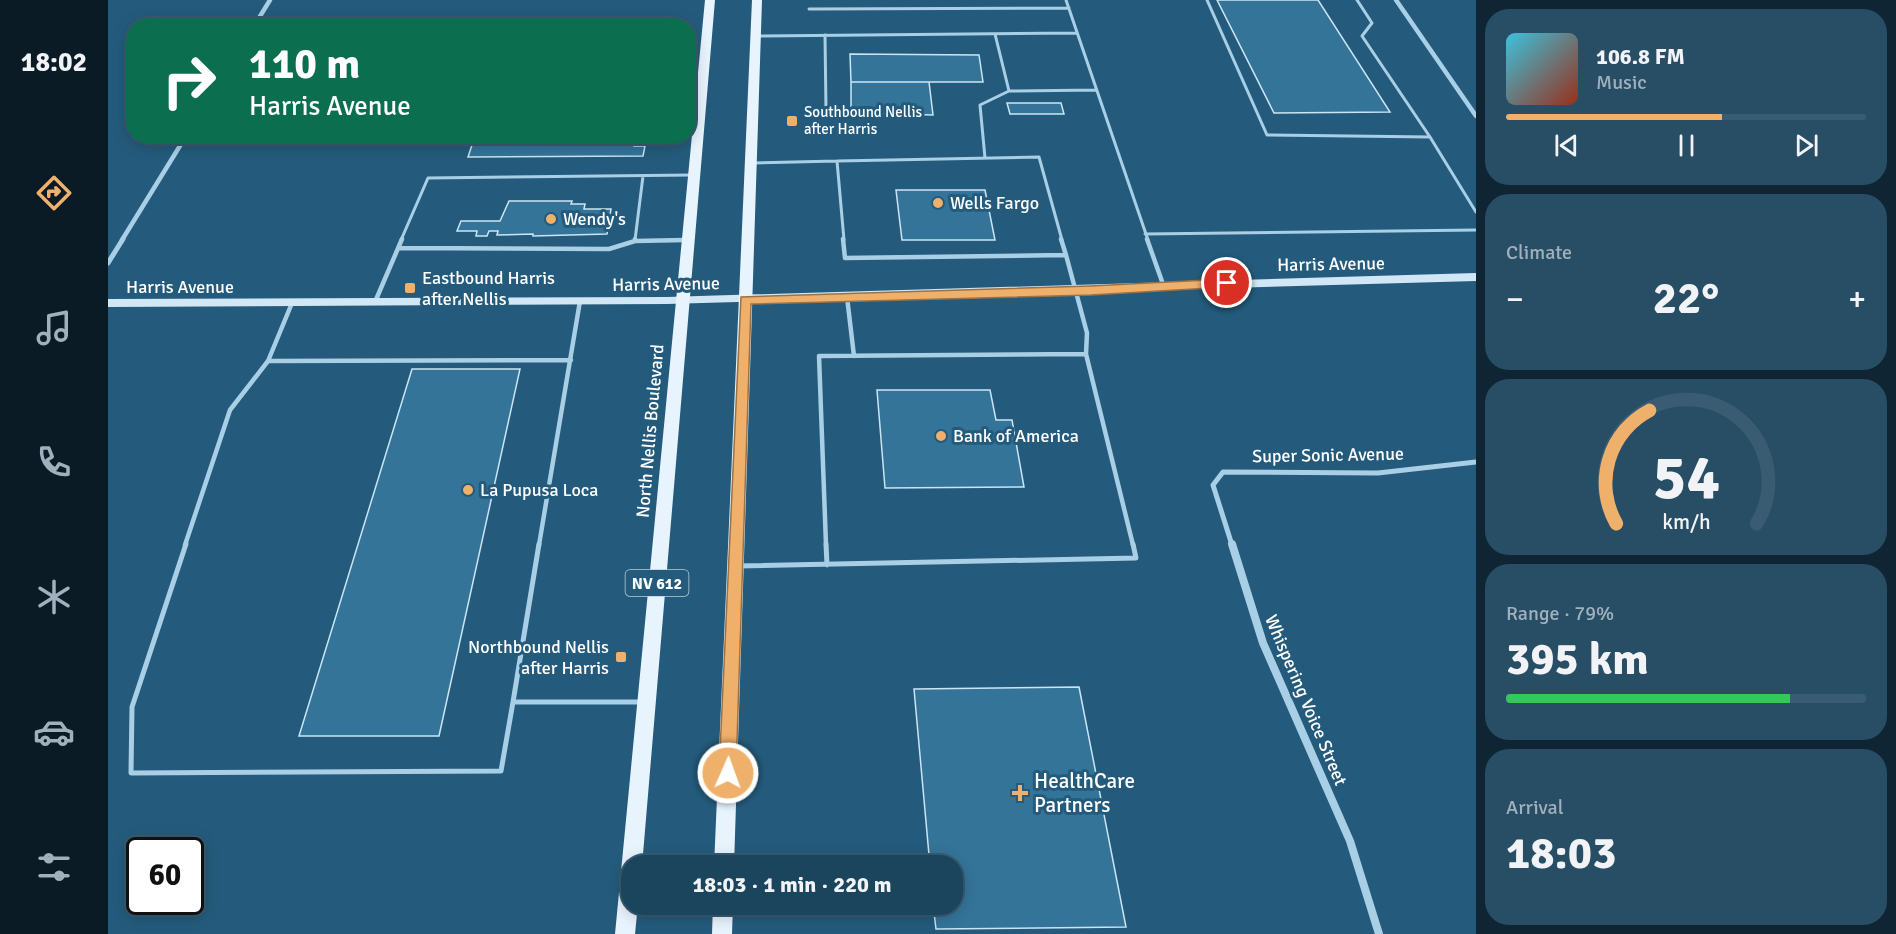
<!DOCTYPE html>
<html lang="en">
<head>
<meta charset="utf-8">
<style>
  :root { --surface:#1b445d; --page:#284e66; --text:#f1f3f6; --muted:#a0b0bc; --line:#395c72; --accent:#efb06c }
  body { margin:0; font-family:Signika,sans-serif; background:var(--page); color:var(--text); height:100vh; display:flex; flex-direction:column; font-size:22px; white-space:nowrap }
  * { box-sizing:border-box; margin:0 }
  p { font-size:20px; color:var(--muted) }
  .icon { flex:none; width:33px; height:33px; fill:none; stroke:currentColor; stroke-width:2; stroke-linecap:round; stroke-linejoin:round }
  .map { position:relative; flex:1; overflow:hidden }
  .sheet { display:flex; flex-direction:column; gap:9px; padding:9px; background:#0f2533; width:420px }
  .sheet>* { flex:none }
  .hud { position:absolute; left:18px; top:18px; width:570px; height:126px; border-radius:24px; box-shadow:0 3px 15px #0003,0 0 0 2px var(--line); background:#0b6e4f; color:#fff; overflow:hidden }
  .speed { position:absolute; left:18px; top:837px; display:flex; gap:12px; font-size:30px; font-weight:700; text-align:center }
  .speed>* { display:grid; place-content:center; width:78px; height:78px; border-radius:50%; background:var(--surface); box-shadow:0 3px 15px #0003,0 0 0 2px var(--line); line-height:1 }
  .speed .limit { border:3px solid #111; border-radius:9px; background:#fff; color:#111 }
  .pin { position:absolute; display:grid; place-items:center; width:51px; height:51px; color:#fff; margin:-26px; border:3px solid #fff; border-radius:50%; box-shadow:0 2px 6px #0007 }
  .me { position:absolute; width:66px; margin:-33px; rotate:2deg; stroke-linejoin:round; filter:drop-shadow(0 0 4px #0008) }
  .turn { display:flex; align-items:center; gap:21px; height:126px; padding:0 24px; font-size:27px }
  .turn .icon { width:78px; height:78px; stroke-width:2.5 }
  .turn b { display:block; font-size:42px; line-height:51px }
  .big { font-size:45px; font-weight:800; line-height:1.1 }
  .sheet .tile { flex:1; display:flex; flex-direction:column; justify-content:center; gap:9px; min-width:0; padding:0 21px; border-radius:24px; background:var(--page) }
  .sheet .dial { align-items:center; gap:0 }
  .dial svg { height:156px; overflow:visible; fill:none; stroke:var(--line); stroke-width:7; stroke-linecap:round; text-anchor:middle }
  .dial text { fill:var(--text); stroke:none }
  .song { display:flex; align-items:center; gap:18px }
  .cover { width:72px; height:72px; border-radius:9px; background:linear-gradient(135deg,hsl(190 70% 55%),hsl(10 70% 35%)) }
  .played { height:6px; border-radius:3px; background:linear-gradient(90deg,var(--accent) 60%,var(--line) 60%) }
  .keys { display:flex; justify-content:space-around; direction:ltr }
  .heat { display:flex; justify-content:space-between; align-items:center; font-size:33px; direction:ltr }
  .charge { height:9px; border-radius:4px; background:linear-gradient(90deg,#34c759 79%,var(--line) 0) }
  .trip { position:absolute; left:513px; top:855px; width:342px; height:60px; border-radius:24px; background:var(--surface); box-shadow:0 3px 15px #0003,0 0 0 2px var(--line); font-weight:800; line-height:60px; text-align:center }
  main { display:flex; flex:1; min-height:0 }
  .dock { display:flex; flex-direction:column; width:108px; justify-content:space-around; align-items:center; background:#0b1b25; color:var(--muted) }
  .dock .icon { width:42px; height:42px }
  .dock .on { color:var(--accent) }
  .dock b { font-size:27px; color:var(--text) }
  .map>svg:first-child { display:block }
  .building { fill:#347499; stroke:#cbe5f4; stroke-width:1.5 }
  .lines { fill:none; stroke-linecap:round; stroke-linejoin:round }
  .lane-far2 { stroke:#a8cfe5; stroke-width:3 }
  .lane-far1 { stroke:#a8cfe5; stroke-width:4.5 }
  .lane { stroke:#a8cfe5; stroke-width:5 }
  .street-far2 { stroke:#a8cfe5; stroke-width:4.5 }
  .street-far1 { stroke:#a8cfe5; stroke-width:5 }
  .street { stroke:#a8cfe5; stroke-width:8 }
  .secondary { fill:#d1e7f5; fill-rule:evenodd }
  .primary { fill:#e8f4fd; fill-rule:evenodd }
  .route { fill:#efb06c; stroke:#9b7246; stroke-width:1.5 }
  .poi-dot { fill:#efb06c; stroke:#245b7c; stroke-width:2 }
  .labels { text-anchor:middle; stroke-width:6; stroke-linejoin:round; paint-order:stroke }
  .far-poi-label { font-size:15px; fill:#fff; stroke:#245b7c; text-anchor:start }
  .shield { fill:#245b7c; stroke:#bdced8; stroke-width:1.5 }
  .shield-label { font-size:16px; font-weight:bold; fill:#fff }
  .poi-label { font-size:18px; fill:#fff; stroke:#245b7c; text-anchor:start }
  .street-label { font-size:18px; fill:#fff; stroke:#245b7c }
  .near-poi-label { font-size:21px; fill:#fff; stroke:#245b7c; text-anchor:start }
</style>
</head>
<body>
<main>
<nav class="dock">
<b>18:02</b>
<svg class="icon on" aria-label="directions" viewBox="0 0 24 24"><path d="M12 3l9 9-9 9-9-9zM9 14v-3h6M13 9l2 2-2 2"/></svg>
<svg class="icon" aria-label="music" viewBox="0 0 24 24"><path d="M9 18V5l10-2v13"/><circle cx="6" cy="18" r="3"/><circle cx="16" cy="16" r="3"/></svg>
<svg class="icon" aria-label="phone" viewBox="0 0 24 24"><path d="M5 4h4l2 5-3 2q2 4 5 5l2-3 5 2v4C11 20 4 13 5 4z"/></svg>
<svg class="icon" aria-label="climate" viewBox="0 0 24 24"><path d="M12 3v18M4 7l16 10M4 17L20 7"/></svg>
<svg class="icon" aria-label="car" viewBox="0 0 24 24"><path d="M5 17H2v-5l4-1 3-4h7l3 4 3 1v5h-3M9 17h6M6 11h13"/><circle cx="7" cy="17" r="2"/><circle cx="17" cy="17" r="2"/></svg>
<svg class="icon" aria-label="filters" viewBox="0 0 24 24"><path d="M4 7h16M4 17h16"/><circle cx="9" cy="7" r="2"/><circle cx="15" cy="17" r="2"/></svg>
</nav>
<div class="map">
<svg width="1368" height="934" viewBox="0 0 1368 934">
  <rect width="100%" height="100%" fill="#245b7c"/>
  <path class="building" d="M1109,0h101l72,112 -116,1z
    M742,54l129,1 4,27h-132z
    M743,82h78l4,33 -82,-2z
    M899,103h54l3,11h-54z
    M367,136h160l-1,10h11l-2,10 -175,1z
    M788,190h89l10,50h-93z
    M401,201h63l-1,3h14l-1,5h27l-4,25 -74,2v-2l-36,1 1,-4h-9l-2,5h-11l1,-5h-20l4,-10h39z
    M304,369h108l-81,367h-140z
    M769,390h113l6,30h16l12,67 -139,1z
    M971,687l47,240 -190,2 -3,-25h19v-38h-22l-16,-177z"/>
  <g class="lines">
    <path class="lane-far2" d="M958,0l82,240
      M1099,0l60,135 163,2 46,75
      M1249,0l15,23 -10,13 68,101
      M701,9l260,-1
      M887,34l14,57 87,-1
      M717,35l1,76
      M647,36l322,-3
      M580,119h11
      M877,158l-5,-53 29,-14
      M645,163l84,-2
      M1037,234l331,-4
      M293,240l27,-62 264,-3
      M527,240l8,-64
      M573,240h4
      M736,240l-7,-79 202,-4 23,83"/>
    <path class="lane-far1" d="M735,239l2,19 221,-3
      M953,239l5,16
      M1039,239l17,48
      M527,241v-2
      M290,248l211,1 26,-8 50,-1
      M958,255l21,78 -1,21 47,191
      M739,297l7,59
      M267,302l27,-63
      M160,361l303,-1
      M77,545l45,-135 38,-49 24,-58
      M431,545l41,-244
      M718,545l-7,-189 267,-2"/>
    <path class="lane" d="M78,544l-54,163 -1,66 370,-2 12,-69
      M431,544l-26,158h128
      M718,544l1,21
      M630,566l398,-8 -3,-14"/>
    <path class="street-far2" d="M1288,0l80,116
      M146,26l16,-26
      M14,240l64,-104"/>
    <path class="street-far1" d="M0,263l15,-24
      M1124,545l-19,-60 10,-13 155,1 98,-11"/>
    <path class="street" d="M1124,544l31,99 87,198 29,93"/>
    <path class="secondary" d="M1368,273v8l-809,23 -559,3v-8l559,-2z"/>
    <path class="primary" d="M597,0h10l-73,866h-10v38h6l-3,30h-20z
      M644,0h10l-28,866h-20z
      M605,904h20l-1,30h-20z"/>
  </g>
  <path class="route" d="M1119,279l6,4 -6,4 -136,8 -340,9 -15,469 -2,6 -6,3 -6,-3 -3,-6 22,-476 350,-11z"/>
  <g class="poi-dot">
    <rect x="678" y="115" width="12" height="12" rx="3"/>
    <circle cx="830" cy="203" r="6"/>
    <circle cx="443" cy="219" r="6"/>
    <rect x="296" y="282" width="12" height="12" rx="3"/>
    <circle cx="833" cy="436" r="6"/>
    <circle cx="360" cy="490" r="6"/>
    <rect x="507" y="651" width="12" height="12" rx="3"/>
    <path d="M909 784h6v6h6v6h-6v6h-6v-6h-6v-6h6z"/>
  </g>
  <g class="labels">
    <g class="far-poi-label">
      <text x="696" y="117">Southbound Nellis<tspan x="696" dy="17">after Harris</tspan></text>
    </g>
    <rect class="shield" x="517.5" y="570" width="63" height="26" rx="4.5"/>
    <g class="shield-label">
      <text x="549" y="589">NV 612</text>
    </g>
    <g class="poi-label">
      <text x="842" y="209">Wells Fargo</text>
      <text x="455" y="225">Wendy's</text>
      <text x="314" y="284">Eastbound Harris<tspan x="314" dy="21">after Nellis</tspan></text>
      <text x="845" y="442">Bank of America</text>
      <text x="372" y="496">La Pupusa Loca</text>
      <text x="501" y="653" text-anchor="end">Northbound Nellis<tspan x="501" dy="21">after Harris</tspan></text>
    </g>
    <g class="street-label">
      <text transform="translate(1223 264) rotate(-1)" y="6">Harris Avenue</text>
      <text transform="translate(558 284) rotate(-1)" y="6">Harris Avenue</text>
      <text x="72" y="293">Harris Avenue</text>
      <text transform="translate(542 431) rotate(-85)" y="6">North Nellis Boulevard</text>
      <text transform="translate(1220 455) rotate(-1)" y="6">Super Sonic Avenue</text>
      <text transform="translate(1198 700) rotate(67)" y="6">Whispering Voice Street</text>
    </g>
    <g class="near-poi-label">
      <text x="926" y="788">HealthCare<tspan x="926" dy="24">Partners</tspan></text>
    </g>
  </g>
</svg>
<div class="speed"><div class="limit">60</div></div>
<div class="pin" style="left:1119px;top:283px;background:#d93025"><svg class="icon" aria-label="arrive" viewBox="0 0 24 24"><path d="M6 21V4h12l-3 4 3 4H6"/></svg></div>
<svg class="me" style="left:620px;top:773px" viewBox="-20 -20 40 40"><circle r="17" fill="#efb06c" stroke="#fff" stroke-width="3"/><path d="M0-11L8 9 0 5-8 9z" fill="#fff"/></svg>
<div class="trip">18:03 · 1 min · 220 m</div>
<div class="hud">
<div class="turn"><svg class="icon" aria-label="right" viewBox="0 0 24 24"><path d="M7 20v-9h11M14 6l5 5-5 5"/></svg><div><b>110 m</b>Harris Avenue</div></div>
</div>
</div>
<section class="sheet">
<div class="tile">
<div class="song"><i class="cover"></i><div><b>106.8 FM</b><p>Music</p></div></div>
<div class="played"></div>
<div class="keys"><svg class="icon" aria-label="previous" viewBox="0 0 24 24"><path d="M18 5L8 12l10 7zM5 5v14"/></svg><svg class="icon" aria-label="pause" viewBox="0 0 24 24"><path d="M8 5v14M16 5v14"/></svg><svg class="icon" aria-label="next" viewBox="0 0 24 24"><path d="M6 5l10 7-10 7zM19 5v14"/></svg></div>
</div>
<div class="tile"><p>Climate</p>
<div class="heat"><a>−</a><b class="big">22°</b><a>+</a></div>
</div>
<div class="tile dial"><svg viewBox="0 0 100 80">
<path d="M14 69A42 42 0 1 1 86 69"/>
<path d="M14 69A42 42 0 0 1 31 11" stroke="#efb06c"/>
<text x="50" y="56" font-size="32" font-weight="700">54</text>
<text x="50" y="72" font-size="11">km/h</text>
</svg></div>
<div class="tile"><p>Range · 79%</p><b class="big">395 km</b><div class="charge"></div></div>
<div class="tile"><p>Arrival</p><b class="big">18:03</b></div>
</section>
</main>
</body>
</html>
